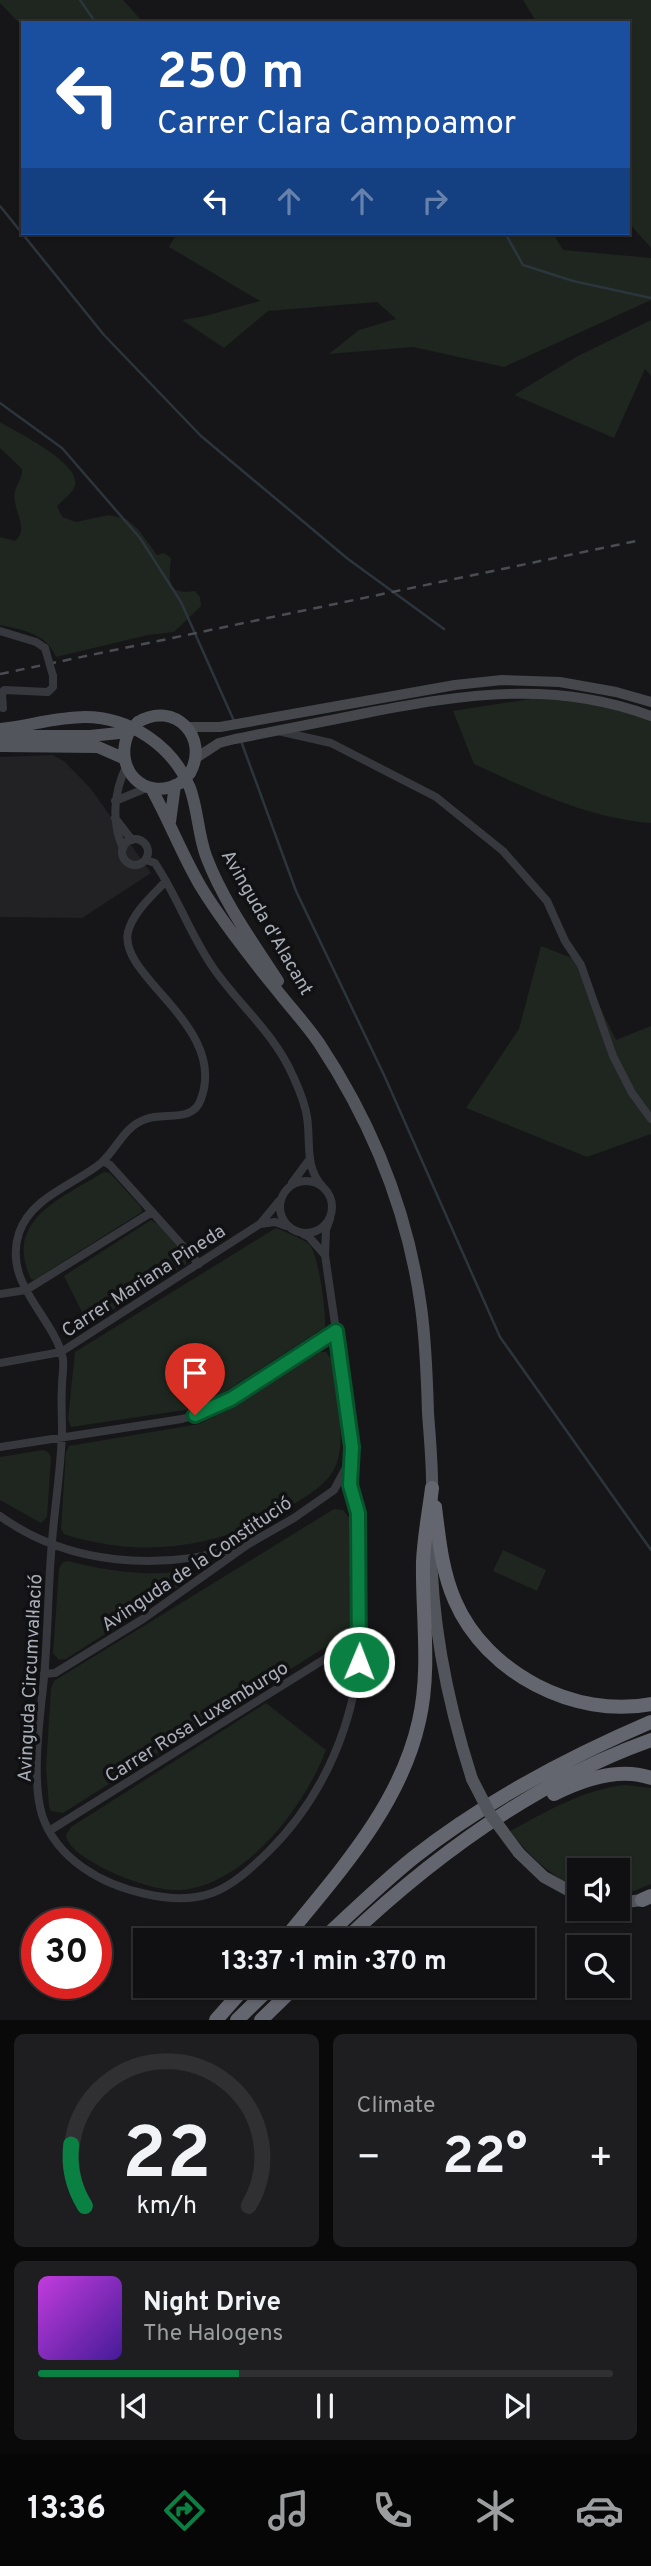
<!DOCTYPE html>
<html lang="en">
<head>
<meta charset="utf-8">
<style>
  :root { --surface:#101012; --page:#1e1e20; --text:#f1f3f6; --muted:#9c9d9f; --line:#303032; --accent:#0b8043 }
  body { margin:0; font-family:Overpass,sans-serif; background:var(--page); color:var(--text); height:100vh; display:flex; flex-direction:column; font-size:26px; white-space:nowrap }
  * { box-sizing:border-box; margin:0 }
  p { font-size:23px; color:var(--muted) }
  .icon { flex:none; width:38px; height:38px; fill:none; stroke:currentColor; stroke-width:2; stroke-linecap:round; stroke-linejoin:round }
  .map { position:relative; height:2020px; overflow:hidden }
  .sheet { display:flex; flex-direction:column; gap:14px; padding:14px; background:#09090a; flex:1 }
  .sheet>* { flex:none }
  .top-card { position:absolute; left:21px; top:21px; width:609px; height:214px; border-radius:0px; box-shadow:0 2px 5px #0004,0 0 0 2px var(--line); background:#1a4fa0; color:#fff; overflow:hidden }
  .buttons { position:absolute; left:567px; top:1858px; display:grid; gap:14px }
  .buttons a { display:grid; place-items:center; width:63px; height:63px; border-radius:0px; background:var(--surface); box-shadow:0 2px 5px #0004,0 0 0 2px var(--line); font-size:35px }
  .speed { position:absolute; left:21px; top:1908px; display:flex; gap:14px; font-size:35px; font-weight:700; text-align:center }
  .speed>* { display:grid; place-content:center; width:91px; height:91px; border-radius:50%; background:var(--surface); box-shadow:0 2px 5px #0004,0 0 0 2px var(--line); line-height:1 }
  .speed .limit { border:10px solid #d22; background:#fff; color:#111 }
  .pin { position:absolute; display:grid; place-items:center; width:60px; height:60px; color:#fff; margin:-72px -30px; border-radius:50% 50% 50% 0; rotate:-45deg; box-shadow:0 0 7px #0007 }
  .pin .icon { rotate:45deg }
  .me { position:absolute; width:77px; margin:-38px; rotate:1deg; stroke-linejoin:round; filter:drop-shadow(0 0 5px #0008) }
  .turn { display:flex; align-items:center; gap:24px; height:147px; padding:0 21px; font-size:32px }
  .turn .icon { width:91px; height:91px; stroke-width:2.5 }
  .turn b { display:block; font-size:49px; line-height:60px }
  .lanes { display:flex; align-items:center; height:66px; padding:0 21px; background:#0003; justify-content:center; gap:35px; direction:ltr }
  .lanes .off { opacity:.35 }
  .big { font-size:52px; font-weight:700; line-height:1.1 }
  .sheet .card { flex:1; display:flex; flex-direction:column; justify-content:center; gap:10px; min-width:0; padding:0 24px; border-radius:10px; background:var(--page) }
  .sheet .dial { align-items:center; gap:0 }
  .dial svg { height:182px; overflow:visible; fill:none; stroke:var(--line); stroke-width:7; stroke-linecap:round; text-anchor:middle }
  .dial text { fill:var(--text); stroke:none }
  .song { display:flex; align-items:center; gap:21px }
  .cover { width:84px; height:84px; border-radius:10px; background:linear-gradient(135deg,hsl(290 70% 55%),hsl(260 70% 35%)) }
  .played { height:7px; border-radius:4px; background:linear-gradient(90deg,var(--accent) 35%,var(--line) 35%) }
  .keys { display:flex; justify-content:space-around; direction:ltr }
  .heat { display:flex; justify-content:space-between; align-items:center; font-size:38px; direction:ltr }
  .sheet .tiles { flex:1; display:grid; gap:14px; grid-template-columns:1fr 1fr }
  .card:last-child { grid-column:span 2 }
  .trip { position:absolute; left:133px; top:1928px; width:402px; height:70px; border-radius:0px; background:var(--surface); box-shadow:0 2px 5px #0004,0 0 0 2px var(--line); font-weight:700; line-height:70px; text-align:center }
  .tabs { display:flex; height:112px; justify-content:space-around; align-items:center; background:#060607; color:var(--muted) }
  .tabs .icon { width:49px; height:49px }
  .tabs .active { color:var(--accent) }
  .tabs b { font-size:32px; color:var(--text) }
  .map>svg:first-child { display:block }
  .built { fill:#222225 }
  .green { fill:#1e261f }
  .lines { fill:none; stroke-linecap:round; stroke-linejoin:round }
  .stream { stroke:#2c353c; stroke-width:2.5 }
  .street { stroke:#37383d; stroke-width:8 }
  .secondary { stroke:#45474d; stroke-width:10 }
  .primary { stroke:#53555c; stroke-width:12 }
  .highway { stroke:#63666e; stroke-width:14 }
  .rail { stroke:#4a4c52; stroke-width:2.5; stroke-dasharray:9 7; stroke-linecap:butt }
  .street-bridge { stroke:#37383d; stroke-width:8 }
  .primary-bridge { stroke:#53555c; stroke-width:12 }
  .route-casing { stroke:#07532c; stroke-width:18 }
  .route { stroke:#0b8043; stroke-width:12 }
  .labels { text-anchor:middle; stroke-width:7; stroke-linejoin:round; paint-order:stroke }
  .street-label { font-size:19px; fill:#a8adb8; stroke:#111113 }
</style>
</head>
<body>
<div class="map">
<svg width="651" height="2020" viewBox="0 0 651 2020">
  <rect width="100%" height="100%" fill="#161618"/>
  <path class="built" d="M53,755l12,7 26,27 60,84 -69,45 -82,-1v-160z"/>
  <path class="green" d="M0,0h123l21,23h-121v4l-23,-24z
    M523,0h128v248l-23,-26v-199h-91z
    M177,233h376l10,17 88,8v42l-147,67 -91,-20 -84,7 30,-24 37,-11 -19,-17 -109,9 -44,37 -42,-28 23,-4 55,-15 -91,-54z
    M651,320v56l-6,-7 -31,69 -100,-43 62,-38z
    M0,422c16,10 81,41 75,63 -1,7 -13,16 -18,21l5,11 14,5 33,-7 17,4 12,10 19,26 7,-2 7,5c-2,23 -5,37 24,33l5,6 1,9 -27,26 -26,3 -92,22c-10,-24 -33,-27 -56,-32v-88l15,4c13,-11 2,-25 0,-39 -3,-16 8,-21 7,-33l-22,-21z
    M562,694l89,22v107c-63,-5 -121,-33 -177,-59l-21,-53z
    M541,946l36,14 39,80 35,-14v108l-64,23 -121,-49 53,-79z
    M104,1172l6,1 31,34 1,5 -108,68 -3,-1c-28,-59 31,-81 73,-107z
    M151,1220l8,5 28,31 -1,8 -55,35 -3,-3 -9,5 1,4 -31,21 -25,-50z
    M276,1228c6,2 31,13 34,17 9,13 16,66 15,82l-113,73 -27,10 -114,17 -3,-8 7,-67z
    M320,1352h6l6,8c3,30 15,78 4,105 -7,18 -26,29 -42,39 -59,37 -131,53 -199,38 -10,-2 -21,-4 -31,-8l-3,-6 5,-76 3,-6 130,-22 33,-16z
    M43,1450l5,2 3,5 -4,60 -6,6 -41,-23v-43z
    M334,1509l9,1 7,9 3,108 -2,4 -288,182 -12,-2 -2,-5 -3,-38 5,-79 3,-8z
    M503,1550l43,20 -9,21 -44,-20z
    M68,1561c35,9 72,15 108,11l5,3 1,5 -4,7 -112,72 -7,1 -6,-7 6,-84 3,-6z
    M266,1703l60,47c-21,56 -79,133 -144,140 -22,2 -57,-11 -77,-21 -13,-7 -37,-19 -39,-34l5,-8z
    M625,1785l26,3v96l-17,7 -16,4v-24h-39v19c-29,-15 -49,-33 -69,-59 38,-20 72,-41 115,-46z"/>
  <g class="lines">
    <path class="stream" d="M80,0l16,23
      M0,206l104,129 97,101 147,123 96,70
      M505,233l18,32 50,16 78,17
      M0,403l62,45 78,90 41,64 53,119
      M241,741l55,150 88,184 116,262 151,213"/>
    <path class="street" d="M0,631l36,11 9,6
      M3,708l-1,-13 2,-5 44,2 5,-5v-11
      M278,731l53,12 105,54 67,54 44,50 18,40 16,24 32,91 19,37 19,26
      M115,801l34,-14
      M115,818l17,22
      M122 852a13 13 0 1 1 26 0a13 13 0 1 1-26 0Z
      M123,848c-12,-26 -9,-56 3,-81
      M146,860l9,3 5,8c20,32 32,67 54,98 26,37 61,65 79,107 6,13 12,27 14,41 4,24 -3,51 16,70
      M166,881c-13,14 -33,31 -38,51 -10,45 100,94 73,167 -8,24 -36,13 -55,20 -23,8 -28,29 -45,44 -27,22 -70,34 -82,70 -17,51 35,83 44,126 1,9 -1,18 -1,27 -1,15 0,31 0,46 -1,36 -7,73 -10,109 -4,46 -4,92 -8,137 -4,38 -13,101 -2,137 15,45 61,70 104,79 57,13 82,-3 122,-42 50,-49 82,-117 90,-186 4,-30 2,-61 1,-91 0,-21 2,-44 -2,-64 -1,-9 -6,-18 -7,-27 -2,-12 1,-24 2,-36 0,-9 -2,-19 -3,-28l-24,-165 1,-25 4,-11
      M103,1161l7,4 89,99
      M280 1207a26 26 0 1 1 52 0a26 26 0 1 1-52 0Z
      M292,1183l17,-23
      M279,1201l-19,23 15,-2 11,4
      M303,1234l6,3 16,18
      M0,1294l26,-4 126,-78
      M0,1363l61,-11 199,-128
      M0,1447l182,-28c58,-16 103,-59 154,-89
      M0,1516c69,50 161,55 240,31
      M44,1674l11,-1 88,-54 104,-74 47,-27 40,-28 14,-26
      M49,1831l311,-194"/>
    <path class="secondary" d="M187,727h33l235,-42 47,-5 58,2 56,10 35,10
      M196,758l23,-15 16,-4c44,-9 88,-17 131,-26 98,-19 189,-33 285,3"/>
    <path class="primary" d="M138,722c36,-22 72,15 52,51
      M0,729c28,-3 57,-12 85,-12 45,0 88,29 105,71 8,22 8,46 16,68 17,45 46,85 72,125
      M129,732c-17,36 15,71 51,51
      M0,736h90l39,-4
      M0,746l98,1 25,11
      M151,788c18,32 31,67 50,99 22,36 49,70 75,102 14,18 30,35 43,54 53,80 89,169 102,264 5,36 6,71 7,106 2,28 5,57 4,85
      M170,822l5,-37
      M431,1533c-1,85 15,165 41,246
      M519,1853l25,24 35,19
      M618,1903l24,-3"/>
    <path class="highway" d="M435,1507c4,32 7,65 20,94 31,72 120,118 196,103
      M554,1794c28,-14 66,-27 97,-16
      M642,1900l9,-4
      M283,1941c54,-67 117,-134 136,-220 12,-51 3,-107 4,-159 1,-25 6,-50 9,-74
      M321,1941c30,-28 60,-57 92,-83 72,-57 154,-100 238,-136
      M344,1941c88,-84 192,-160 307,-201
      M216,2020l30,-34
      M237,2020l35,-34
      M261,2020l35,-34"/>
    <path class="rail" d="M0,674l641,-134"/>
    <path class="street-bridge" d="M45,648l8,28"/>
    <path class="primary-bridge" d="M129,732l9,-10
      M180,783l10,-10
      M472,1779l18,35 29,39"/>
  </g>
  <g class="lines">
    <g class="route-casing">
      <path id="route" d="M195,1415l36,-16 105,-68 16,116 -2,38 8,28 1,149"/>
    </g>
    <use href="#route" class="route"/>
  </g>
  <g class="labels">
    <g class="street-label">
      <text transform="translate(268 922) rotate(60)" y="7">Avinguda d'Alacant</text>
      <text transform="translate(143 1280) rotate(-33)" y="7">Carrer Mariana Pineda</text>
      <text transform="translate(196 1563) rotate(-34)" y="7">Avinguda de la Constitució</text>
      <text transform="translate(29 1678) rotate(-87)" y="7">Avinguda Circumval·lació</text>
      <text transform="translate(196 1721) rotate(-32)" y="7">Carrer Rosa Luxemburgo</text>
    </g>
  </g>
</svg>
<div class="buttons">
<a><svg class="icon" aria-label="sound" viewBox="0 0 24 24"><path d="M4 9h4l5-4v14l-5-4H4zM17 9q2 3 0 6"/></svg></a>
<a><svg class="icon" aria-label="search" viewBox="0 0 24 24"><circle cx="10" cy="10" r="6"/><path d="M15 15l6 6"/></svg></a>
</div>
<div class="speed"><div class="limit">30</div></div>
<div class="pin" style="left:195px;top:1415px;background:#d93025"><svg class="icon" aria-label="arrive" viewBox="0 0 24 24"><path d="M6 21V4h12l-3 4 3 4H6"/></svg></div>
<svg class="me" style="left:359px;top:1662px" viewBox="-20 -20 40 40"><circle r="17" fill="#0b8043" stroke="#fff" stroke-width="3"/><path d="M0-11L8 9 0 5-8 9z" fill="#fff"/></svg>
<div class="trip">13:37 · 1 min · 370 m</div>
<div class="top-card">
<div class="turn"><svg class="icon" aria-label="left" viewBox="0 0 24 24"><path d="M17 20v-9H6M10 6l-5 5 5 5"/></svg><div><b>250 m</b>Carrer Clara Campoamor</div></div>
<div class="lanes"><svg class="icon" aria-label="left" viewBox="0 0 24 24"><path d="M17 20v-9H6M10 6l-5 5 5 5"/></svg><svg class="icon off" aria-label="ahead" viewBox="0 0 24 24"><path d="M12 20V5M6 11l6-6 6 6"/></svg><svg class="icon off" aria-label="ahead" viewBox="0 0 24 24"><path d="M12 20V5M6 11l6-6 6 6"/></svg><svg class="icon off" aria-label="right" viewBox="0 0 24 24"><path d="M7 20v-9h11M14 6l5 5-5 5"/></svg></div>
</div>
</div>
<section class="sheet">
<div class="tiles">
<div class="card dial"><svg viewBox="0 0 100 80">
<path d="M14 69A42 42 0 1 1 86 69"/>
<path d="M14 69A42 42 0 0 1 8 42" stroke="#0b8043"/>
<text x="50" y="56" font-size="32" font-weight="700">22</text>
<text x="50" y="72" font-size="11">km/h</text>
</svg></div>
<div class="card"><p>Climate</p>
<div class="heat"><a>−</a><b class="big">22°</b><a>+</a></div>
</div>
<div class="card">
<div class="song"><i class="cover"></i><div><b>Night Drive</b><p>The Halogens</p></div></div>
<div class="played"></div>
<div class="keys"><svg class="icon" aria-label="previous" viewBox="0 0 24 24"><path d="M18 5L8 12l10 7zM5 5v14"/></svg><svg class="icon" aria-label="pause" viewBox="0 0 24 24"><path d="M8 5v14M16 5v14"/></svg><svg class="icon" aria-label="next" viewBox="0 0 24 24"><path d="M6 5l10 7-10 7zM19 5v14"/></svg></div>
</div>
</div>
</section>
<nav class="tabs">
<b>13:36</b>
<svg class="icon active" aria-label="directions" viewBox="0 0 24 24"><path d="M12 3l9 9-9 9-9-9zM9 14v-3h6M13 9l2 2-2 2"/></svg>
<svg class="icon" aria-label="music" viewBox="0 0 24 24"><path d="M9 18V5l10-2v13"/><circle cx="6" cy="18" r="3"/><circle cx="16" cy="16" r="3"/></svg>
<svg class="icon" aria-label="phone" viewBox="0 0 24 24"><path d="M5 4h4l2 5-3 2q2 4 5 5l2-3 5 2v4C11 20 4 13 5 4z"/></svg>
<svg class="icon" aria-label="climate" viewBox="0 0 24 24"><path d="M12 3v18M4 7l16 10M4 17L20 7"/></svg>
<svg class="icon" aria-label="car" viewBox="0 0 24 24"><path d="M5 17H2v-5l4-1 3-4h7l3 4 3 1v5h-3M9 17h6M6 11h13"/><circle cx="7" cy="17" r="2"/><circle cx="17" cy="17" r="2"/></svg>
</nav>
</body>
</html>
